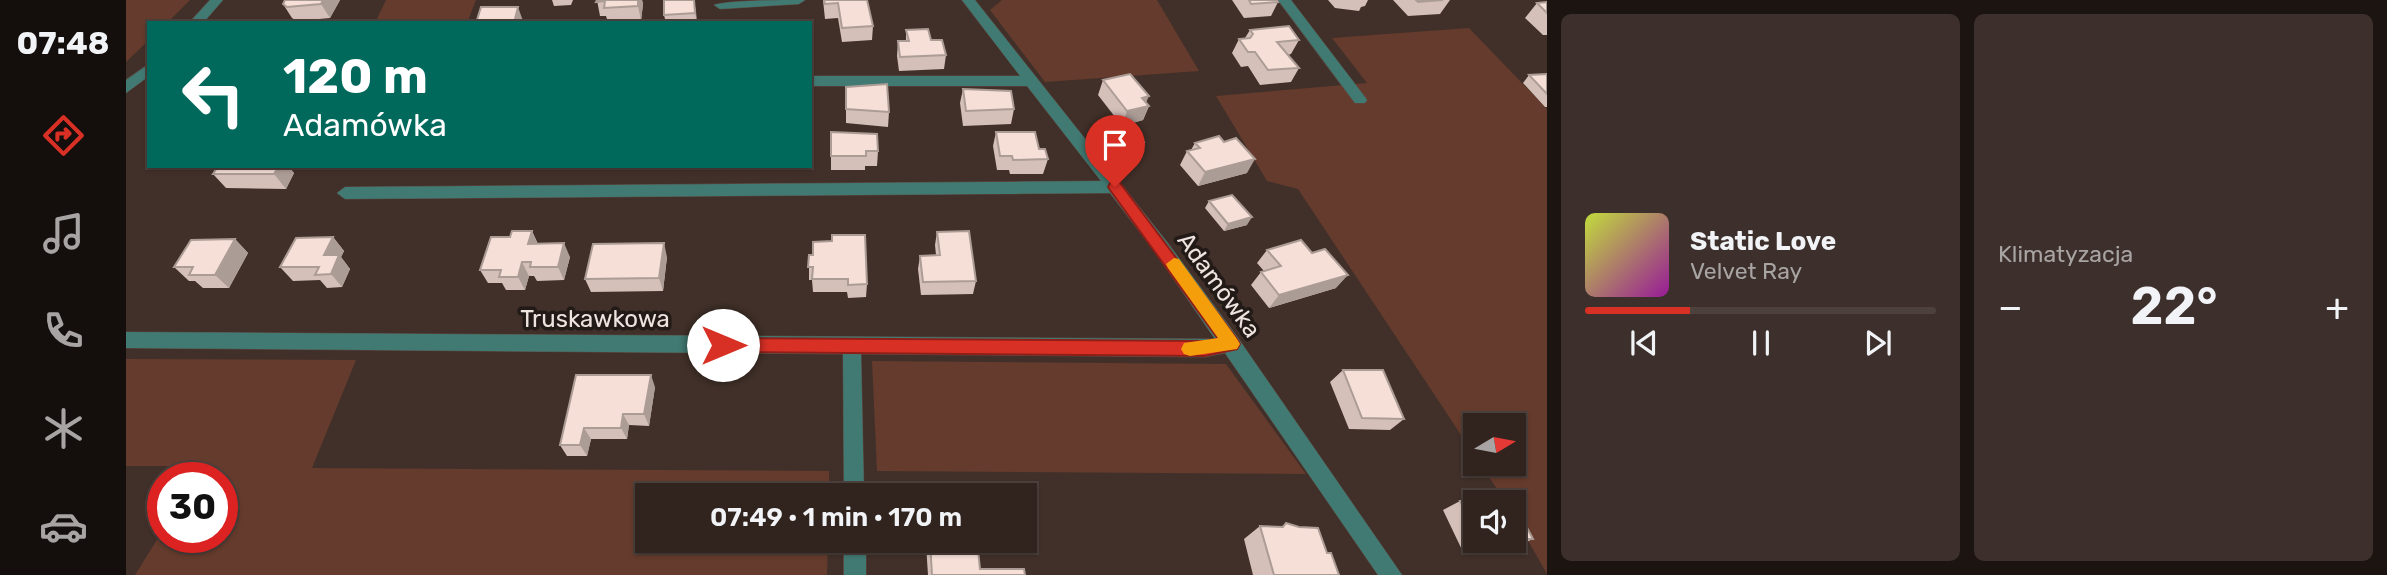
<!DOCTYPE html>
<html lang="pl">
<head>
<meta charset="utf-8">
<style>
  :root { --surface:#31241f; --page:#3d302c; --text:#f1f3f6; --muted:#a8a4a4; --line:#4c413d; --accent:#d93025 }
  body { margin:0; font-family:Rubik,sans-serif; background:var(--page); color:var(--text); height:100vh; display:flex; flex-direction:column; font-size:26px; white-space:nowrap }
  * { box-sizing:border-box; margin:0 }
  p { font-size:23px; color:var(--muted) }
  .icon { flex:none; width:38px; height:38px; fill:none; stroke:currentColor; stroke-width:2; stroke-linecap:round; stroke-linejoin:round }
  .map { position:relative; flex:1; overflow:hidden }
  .sheet { display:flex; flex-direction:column; gap:14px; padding:14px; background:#1b1411; width:840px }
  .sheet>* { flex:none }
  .guide { position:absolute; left:21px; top:21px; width:665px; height:147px; border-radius:0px; box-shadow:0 2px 5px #0004,0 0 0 2px var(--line); background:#00695c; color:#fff; overflow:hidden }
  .needle { width:46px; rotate:80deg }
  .fabs { position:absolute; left:1337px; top:413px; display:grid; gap:14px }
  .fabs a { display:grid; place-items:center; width:63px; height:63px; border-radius:0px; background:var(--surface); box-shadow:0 2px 5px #0004,0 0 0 2px var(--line); font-size:35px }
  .speed { position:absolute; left:21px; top:462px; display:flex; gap:14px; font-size:35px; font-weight:700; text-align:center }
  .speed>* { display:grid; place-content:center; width:91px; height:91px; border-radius:50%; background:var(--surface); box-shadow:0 2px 5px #0004,0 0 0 2px var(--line); line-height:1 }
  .speed .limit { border:10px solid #d22; background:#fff; color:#111 }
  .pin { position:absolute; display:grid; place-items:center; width:60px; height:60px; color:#fff; margin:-72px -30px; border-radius:50% 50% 50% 0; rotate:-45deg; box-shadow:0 0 7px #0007 }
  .pin .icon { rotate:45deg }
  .me { position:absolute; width:77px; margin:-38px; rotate:90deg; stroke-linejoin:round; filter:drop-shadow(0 0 5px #0008) }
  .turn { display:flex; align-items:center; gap:24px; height:147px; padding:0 21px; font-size:32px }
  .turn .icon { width:91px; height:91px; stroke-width:2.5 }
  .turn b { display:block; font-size:49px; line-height:60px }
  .big { font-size:52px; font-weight:600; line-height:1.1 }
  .sheet .widget { flex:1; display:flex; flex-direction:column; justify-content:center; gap:10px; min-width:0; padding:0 24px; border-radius:10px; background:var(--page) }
  .song { display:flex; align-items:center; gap:21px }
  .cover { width:84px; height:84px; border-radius:10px; background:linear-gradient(135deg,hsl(70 70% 55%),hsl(300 70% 35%)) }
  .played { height:7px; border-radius:4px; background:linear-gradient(90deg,var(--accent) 30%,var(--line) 30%) }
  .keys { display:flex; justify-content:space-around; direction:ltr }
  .heat { display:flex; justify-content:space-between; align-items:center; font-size:38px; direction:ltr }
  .sheet .tiles { flex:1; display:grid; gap:14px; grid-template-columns:repeat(2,1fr) }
  .trip { position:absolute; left:509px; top:483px; width:402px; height:70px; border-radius:0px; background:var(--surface); box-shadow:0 2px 5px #0004,0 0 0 2px var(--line); font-weight:600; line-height:70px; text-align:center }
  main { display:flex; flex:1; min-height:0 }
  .menu { display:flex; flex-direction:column; width:126px; justify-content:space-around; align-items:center; background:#140e0c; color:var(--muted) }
  .menu .icon { width:49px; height:49px }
  .menu .on { color:var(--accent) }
  .menu b { font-size:32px; color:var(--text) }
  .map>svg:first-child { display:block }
  .green { fill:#643b2c }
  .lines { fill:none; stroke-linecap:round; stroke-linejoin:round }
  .minor-casing { stroke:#5d4d46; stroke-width:1 }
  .minor { fill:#417a72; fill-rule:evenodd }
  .wall { fill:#d4c0b9 }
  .shaded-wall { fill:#ac9c96 }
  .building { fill:#f6dfd7; stroke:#ac9c96; stroke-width:2 }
  .route { fill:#d93025; stroke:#8d1f18; stroke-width:2 }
  .slow { fill:#f59e0b }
  .labels { text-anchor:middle; stroke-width:7; stroke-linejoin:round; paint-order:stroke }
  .street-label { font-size:24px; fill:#eee3df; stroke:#221a17 }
</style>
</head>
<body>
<main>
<nav class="menu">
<b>07:48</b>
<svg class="icon on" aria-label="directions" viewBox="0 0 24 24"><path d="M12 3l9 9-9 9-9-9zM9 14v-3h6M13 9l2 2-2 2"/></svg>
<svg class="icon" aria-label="music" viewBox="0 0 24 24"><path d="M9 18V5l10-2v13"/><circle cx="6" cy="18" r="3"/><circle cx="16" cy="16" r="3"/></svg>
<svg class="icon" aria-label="phone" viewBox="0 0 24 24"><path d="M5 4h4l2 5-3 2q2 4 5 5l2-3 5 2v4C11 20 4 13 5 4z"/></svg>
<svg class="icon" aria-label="climate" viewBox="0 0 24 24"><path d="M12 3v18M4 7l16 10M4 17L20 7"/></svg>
<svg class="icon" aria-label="car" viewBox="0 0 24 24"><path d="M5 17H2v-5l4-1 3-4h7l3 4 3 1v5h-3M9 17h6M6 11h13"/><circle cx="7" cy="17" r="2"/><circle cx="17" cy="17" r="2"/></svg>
</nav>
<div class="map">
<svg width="1421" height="575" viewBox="0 0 1421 575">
  <rect width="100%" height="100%" fill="#413029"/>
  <path class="green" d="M0,0h64l-23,23h-18v17l-23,22z
    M260,0h90l-9,23h-92z
    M876,0h155l42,71 -154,11 -55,-72z
    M1343,28l78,81v465l-33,-58v-14h-8l-26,-38h34v-39h-39v31l-177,-267 -31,-8 -51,-85 151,-13 -35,-45z
    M0,359l230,1 -44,108 517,3v24h-181v46h180l-1,34h-692l28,-45v7h59v-59h-27l6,-12h-75z
    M746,361l354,3 80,110 -429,-3z"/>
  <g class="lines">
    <g class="minor-casing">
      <path id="minor" d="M84,0h13l-20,23h-14z
        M679,0l-6,4 -79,5 -6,-4c13,-5 72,-5 91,-5z
        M836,0h13l192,242 71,96 164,237h-24l-153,-222 -20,4 -344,-3 3,141h-20l-1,-141 -717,-6v-16l1089,7 -60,-87 -45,-59 -765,6 -8,-6 8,-6 756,-6 -74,-95h-217v-10h210z
        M1152,0h13l74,97 2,3 -2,3h-10z
        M23,64v12l-23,17v-13z
        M718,541h22v34h-22z"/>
    </g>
    <use href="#minor" class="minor"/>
  </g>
  <path class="wall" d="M159,0h55l-10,18 -33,3 -5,-3 -9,-14z
    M426,0h21l-2,5 -17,1z
    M471,0h45l1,4 -2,17 -33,1 -2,-6h-6z
    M568,0l3,23h-31l-2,-8z
    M697,0h44l6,26 -1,14 -30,2 -4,-24 -13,1z
    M1106,0h45l1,2 -7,14 -27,2z
    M1202,0h40l-3,6 -4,1 -2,4 -24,-3z
    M1267,0h57l-10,14 -32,2z
    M1421,2v33h-4l-18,-17 12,-15z
    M780,30l40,25 -2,14 -45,2 -2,-15 1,-15h8z
    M1124,30l49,10 -8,14 -3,1 11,13 -8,14 -31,3 -12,-19 -7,1 -9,-14 7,-14 6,-1z
    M1421,74v33h-2l-22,-24 6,-8z
    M977,80l46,26 -6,14 -21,6 -24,-31z
    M720,87l43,25 -1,15 -42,-4z
    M837,89l51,20 -3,15 -48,2 -3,-23z
    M705,132l47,19 -1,15h-12v4h-34z
    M870,132l43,17 9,10 -5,15h-33l-1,-4h-12l-4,-24z
    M996,133l18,17 -12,2 -8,-12z
    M1069,143l52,30 -49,13 -18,-21 7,-14 4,-1z
    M153,166h9l6,7 -8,16 -60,-1 -13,-14z
    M350,166h41l-1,4h-39z
    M1083,201l38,24 -23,6 -19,-23z
    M406,231l6,13 32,13 -6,23 -27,1 -3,-5h-5l-4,14h-19l-4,-7h-14l-8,-13 30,-33z
    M811,232l39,49 -3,13 -52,1 -3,-26 2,-13 16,-1 -1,-10z
    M207,237l11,14 -3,6 9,12 -8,18 -15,1 -7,-8 -27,1 -13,-14z
    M109,239l13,14 -19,35h-26l-8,-7h-6l-15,-14z
    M1141,250l69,38 -67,20 -18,-23 10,-13 3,-1 -7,-8z
    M683,255l58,29 -1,13 -18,1 -1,-6h-34l-1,-12h-3z
    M541,257l-4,34 -72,1 -6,-13z
    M1217,370l61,49 -14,11 -41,-1 -19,-47z
    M450,375l79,12 -6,39 -20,-1 -2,14h-36l-4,17h-20l-7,-11z
    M1334,501l15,1v39h39v-38l19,36 -20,9h-13l-6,3 -31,1 -20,-42z
    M1160,523l41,30 12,22h-86l-9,-36 16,-13 21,1z
    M801,541h50l3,28 45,6h-97l-2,-31z"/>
  <path class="shaded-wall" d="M197,0h17l-10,18 -9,-14z
    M512,0h4l1,4 -2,17 -3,-15z
    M568,0l2,11 1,12 -2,-10z
    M392,7l5,14v2h-9z
    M1023,96l-5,11 5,-1 -6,14 -21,6 5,-15 15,-13z
    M1018,142l-4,8 -12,2 3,-7z
    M1129,159l-8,14 -49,13 7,-14z
    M153,166h9l6,7 -8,16 -12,-15z
    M1126,217l-5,8 -23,6 4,-7z
    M406,231l6,14 -10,-1z
    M207,237l11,14 -3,6 9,12 -8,18 -11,-13 -7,-19z
    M109,239l13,14 -19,35 -14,-13z
    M438,243l6,14 -6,23 -6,-13z
    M538,243l3,14 -4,34 -4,-13z
    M396,262l7,14 -4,14 -7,-13z
    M1222,275l-12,13 -67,20 10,-13z
    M525,375l4,12 -6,39 -5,-12z
    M497,414l6,11 -2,14 -6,-11z
    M458,428l7,11 -4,17 -7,-11z"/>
  <path class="building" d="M159,0h38l-2,4 -34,3 -4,-3z
    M471,0h41v6l-34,2 1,-7 -9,1z
    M538,0h30l1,13 -31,2z
    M698,0h43l6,26 -31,2 -4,-25 -13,1z
    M1123,0h28l1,2 -27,2z
    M1290,0h27l-25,2z
    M1421,2v11l-10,-10z
    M355,7h37l-4,16h-38z
    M1163,26l10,14 -22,2 22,26 -31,2 -13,-18h-7l-9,-13 11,-1 3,-4 -3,-4z
    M802,29l3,11h11l4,15 -46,2 -2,-16h11l-3,-11z
    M1004,74l19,22 -7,2 7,8 -22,5 -24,-31z
    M1421,74v20l-18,-19z
    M761,84l2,28 -43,-3v-22z
    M837,89l48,2 3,18 -48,2z
    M1009,130l9,12 -13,3 -9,-12z
    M705,132l46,2 1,17h-12v5h-35z
    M870,132h39l4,17h6l3,10 -35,1 -1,-4h-12z
    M1093,136l5,6 12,-4 19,21 -50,13 -18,-21 13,-3 -5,-5z
    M92,166h61l-5,8h-61z
    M1106,195l20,22 -24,7 -19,-23z
    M386,231h20l-4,13 36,-1 -6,24h-28l1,-5h-9l-4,15h-19l2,-7h-21l11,-33h19z
    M843,231l7,50 -53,1 -3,-26 20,-1 -3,-23z
    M706,235h33l2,49 -19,1v-6h-36l1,-12h-5l1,-12h4v-13l19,-1z
    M207,237l-9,18h15l-8,19 -16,1 4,-8h-39l16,-29z
    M109,239l-20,36h-26l4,-8h-19l17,-27z
    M1175,240l11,13 13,-4 23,26 -69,20 -18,-23 20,-6 -14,-16z
    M538,243l-5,35 -74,1 8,-35z
    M1217,370h40l21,49 -42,-1z
    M450,375h75l-7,39h-21l-2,14h-37l-4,17h-20z
    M1334,501l53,1h-38v29z
    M1388,503l19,36h-19z
    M1160,523l13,4 19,1 9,25h4l8,22h-65l-14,-49 23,1z
    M804,541h47l3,28h44l1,6h-93z
    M1354,541h33v1l-32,1z"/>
  <path class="route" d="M989,181l5,2 117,156 3,5 -3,5 -32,7 -482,-4 -6,-2 -2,-5 2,-5 6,-2 482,3 13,-2 -108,-149 -2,-3 2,-4z"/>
  <path class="slow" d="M1048,258l5,1 58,80 3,5 -3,5 -47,7 -6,-2 -3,-5 3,-6 34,-5 -50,-70 -2,-4z"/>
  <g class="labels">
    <g class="street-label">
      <text transform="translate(1093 285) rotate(54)" y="8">Adamówka</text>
      <text x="469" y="327">Truskawkowa</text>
    </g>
  </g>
</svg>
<div class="fabs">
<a><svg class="needle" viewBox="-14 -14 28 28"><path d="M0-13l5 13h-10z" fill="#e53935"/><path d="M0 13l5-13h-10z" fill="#a8a4a4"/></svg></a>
<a><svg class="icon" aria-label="sound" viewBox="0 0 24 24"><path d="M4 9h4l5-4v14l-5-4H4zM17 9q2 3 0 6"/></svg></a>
</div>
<div class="speed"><div class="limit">30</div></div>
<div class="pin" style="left:989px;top:187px;background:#d93025"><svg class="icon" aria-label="arrive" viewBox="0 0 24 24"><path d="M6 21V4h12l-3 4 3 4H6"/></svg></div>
<svg class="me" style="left:597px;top:345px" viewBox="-20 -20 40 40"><circle r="19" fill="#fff"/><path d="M0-13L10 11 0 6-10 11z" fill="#d93025"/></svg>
<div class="trip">07:49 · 1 min · 170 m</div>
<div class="guide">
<div class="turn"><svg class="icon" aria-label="left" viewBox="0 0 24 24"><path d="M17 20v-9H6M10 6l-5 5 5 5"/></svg><div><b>120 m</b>Adamówka</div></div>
</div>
</div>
<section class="sheet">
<div class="tiles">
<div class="widget">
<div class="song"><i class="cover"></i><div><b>Static Love</b><p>Velvet Ray</p></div></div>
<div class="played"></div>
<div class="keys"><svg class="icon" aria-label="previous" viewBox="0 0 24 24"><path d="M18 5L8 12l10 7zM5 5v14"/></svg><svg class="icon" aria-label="pause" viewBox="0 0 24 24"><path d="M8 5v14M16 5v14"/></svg><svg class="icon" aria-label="next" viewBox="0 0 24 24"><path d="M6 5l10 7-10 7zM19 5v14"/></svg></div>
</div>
<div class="widget"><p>Klimatyzacja</p>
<div class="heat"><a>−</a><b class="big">22°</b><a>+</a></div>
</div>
</div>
</section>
</main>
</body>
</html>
